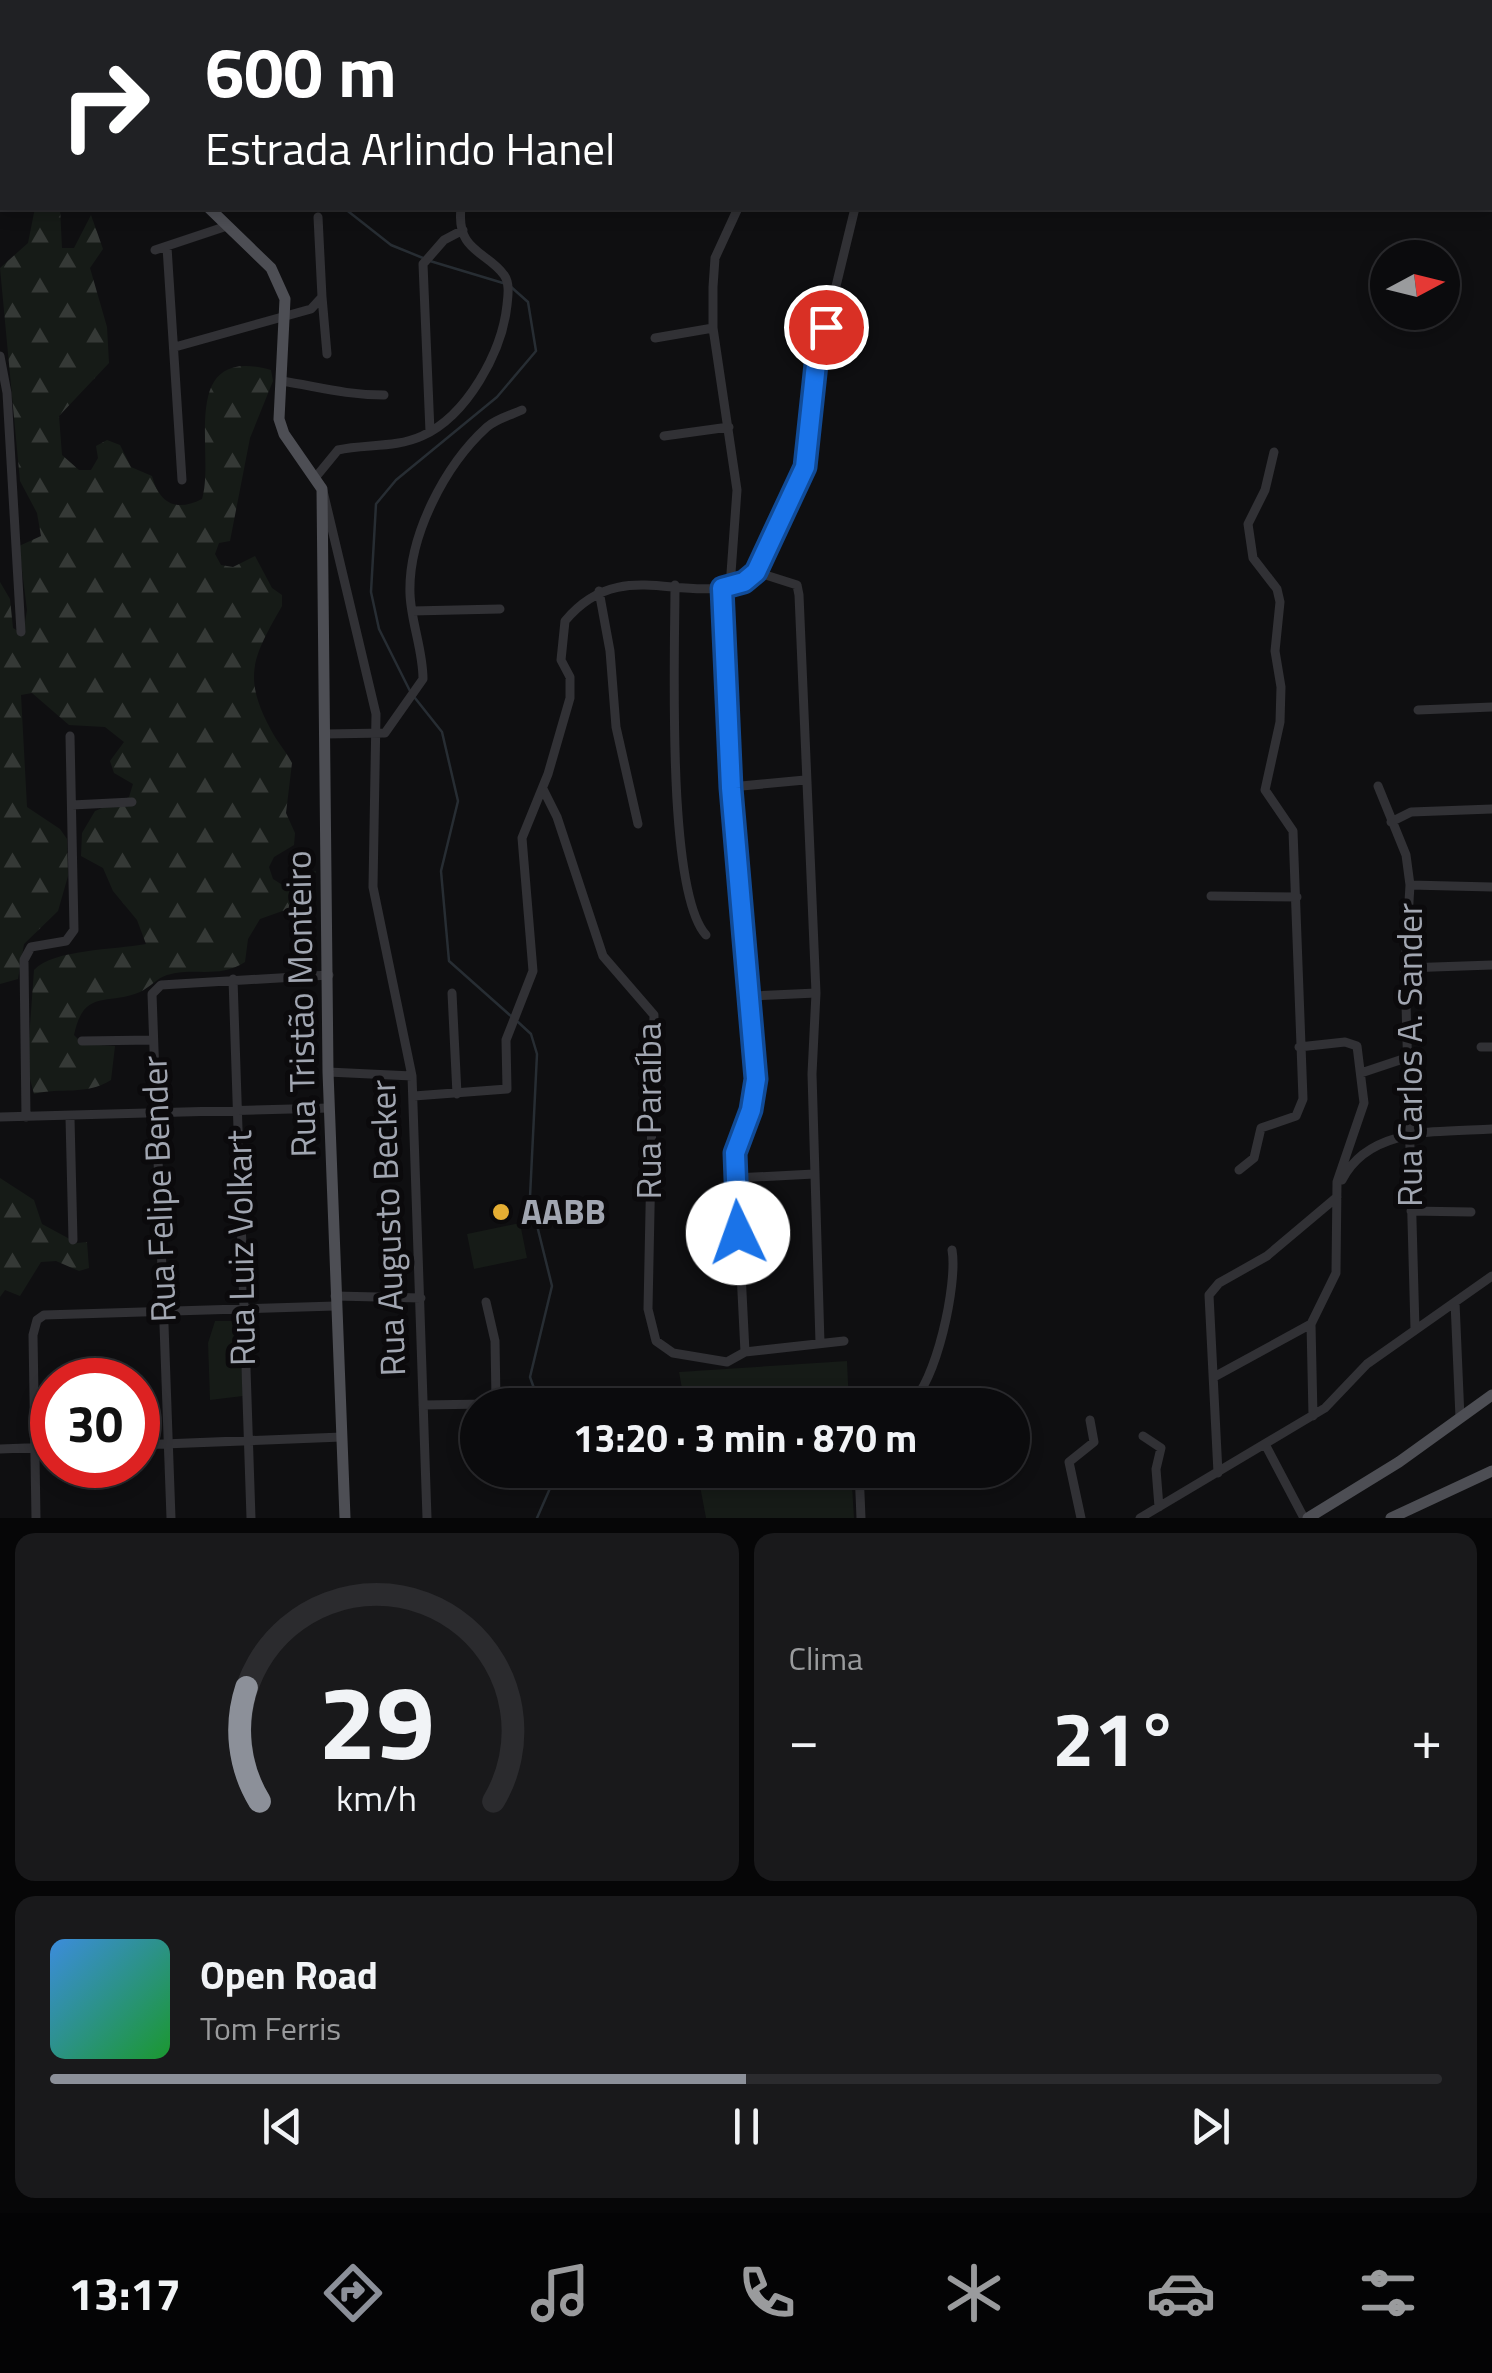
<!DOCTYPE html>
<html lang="pt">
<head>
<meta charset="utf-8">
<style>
  :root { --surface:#0b0b0d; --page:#19191b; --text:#f1f3f6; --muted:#9a9b9d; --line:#2b2b2e; --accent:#8c9099 }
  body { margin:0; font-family:"Titillium Web",sans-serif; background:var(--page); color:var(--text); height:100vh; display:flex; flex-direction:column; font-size:38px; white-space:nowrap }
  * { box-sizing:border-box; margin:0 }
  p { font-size:32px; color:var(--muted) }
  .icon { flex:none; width:55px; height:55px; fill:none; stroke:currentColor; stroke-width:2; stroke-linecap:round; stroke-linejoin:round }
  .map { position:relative; height:1518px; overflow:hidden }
  .sheet { display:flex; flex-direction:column; gap:15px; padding:15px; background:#060607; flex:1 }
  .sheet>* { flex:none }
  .banner { position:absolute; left:0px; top:0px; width:1492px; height:210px; box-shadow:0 5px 15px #0003,0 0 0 2px var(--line); background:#202124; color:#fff; overflow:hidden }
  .needle { width:65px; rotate:83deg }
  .tools { position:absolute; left:1370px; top:240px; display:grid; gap:20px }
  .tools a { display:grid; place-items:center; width:90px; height:90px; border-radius:50%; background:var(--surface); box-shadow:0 5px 15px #0003,0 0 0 2px var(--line); font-size:50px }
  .speed { position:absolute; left:30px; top:1358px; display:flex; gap:20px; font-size:50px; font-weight:700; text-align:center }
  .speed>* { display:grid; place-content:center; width:130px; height:130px; border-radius:50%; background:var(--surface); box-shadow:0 5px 15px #0003,0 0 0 2px var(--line); line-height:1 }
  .speed .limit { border:15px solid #d22; background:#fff; color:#111 }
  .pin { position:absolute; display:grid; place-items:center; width:85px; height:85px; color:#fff; margin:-42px; border:5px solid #fff; border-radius:50%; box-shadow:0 2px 10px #0007 }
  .me { position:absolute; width:110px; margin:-55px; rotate:357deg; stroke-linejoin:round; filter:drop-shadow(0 0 8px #0008) }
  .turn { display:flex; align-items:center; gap:35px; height:210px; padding:0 40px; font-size:45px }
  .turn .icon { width:130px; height:130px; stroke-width:2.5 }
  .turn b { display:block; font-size:70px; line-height:85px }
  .big { font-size:75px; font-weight:700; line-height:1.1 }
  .sheet .tile { flex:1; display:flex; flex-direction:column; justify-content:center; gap:15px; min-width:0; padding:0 35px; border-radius:20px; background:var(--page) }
  .sheet .dial { align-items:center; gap:0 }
  .dial svg { height:260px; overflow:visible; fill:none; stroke:var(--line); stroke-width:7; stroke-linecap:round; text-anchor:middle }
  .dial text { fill:var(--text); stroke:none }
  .song { display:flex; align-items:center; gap:30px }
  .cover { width:120px; height:120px; border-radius:15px; background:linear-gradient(135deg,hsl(210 70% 55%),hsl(130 70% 35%)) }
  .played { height:10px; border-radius:5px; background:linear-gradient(90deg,var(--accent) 50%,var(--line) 50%) }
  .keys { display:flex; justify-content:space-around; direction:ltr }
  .heat { display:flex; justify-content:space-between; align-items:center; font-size:55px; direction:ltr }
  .sheet .tiles { flex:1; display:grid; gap:15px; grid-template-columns:1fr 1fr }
  .tile:last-child { grid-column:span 2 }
  .trip { position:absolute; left:460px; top:1388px; width:570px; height:100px; border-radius:50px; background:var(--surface); box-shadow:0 5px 15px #0003,0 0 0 2px var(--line); font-weight:700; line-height:100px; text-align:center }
  .tabs { display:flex; height:160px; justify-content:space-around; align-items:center; background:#040405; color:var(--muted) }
  .tabs .icon { width:70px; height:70px }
  .tabs .active { color:var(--accent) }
  .tabs b { font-size:45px; color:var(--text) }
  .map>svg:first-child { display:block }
  .grass { fill:#161b17 }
  .forest { fill:url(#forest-firs) }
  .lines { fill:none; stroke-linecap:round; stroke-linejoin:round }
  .stream { stroke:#272d33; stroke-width:2.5 }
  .minor { stroke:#313135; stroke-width:9 }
  .major { stroke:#4d4e54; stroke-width:11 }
  .route-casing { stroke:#114b97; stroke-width:25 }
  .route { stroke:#1a73e8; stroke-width:18 }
  .poi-dot { fill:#e5ae33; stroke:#0b0a0c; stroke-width:4 }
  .labels { text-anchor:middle; stroke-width:10; stroke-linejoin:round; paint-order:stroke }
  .street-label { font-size:35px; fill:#a1a6b1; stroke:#0b0a0c }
  .poi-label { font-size:35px; font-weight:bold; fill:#a1a6b1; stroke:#0b0a0c; text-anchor:start }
</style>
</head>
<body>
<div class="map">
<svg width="1492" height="1518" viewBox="0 0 1492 1518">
  <defs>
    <pattern id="forest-firs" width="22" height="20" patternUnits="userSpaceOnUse" patternTransform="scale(2.5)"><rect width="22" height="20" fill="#161b17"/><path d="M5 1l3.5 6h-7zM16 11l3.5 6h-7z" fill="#353936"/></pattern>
  </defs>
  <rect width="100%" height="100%" fill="#0f0f11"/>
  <path class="grass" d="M520,1223l7,35 -53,11 -7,-35z
    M215,1321h24l4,75 -33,4 -2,-57z
    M847,1361l2,44h-164l-6,-33z
    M697,1470h154l3,48h-148z"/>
  <path class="forest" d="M35,208h25l2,40h12l17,-33 12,34 -13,19 17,59 2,36 -50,53 3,39 17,15h12l7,-12 -2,-12 11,-6 13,5 11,22 21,9c7,26 23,37 50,23 14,-45 -26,-155 69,-129l2,11 -23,57 -20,103 -11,2 -4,11 6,11 12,2 22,-11 17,32 10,7v11c-29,51 -40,70 -11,124 6,12 15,21 21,33l-6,50 9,20 -1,12 -20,12 -5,10 4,12 19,12 10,-7 3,-12 11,-1 -11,32 -45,16 -12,20 -3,23c-25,17 -51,5 -78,13 -10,3 -18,13 -27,17 -34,14 -56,-4 -66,43l9,9 32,2 -4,34c-26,16 -50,7 -77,14l-7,-26 7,-98c20,-21 80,-20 112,-26l-9,-24 -24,-29 -10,-23 -22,-12 1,-23 13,-22 34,-14 4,-13 -19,-11 -4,-12 14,-19 -19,-15 -36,-2 -37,-32 -11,2 6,112 33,22 7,10 1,37 -10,35 -34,33 -6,35 -18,5v-402l10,17 3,29 10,6 4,-24 -8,-64 22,-10 -4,-23 -17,-32 -20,-213 28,-25z
    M0,1178l34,22 8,24 35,19 10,-1 2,26 -10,3 -23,-10 -15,1 -21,34 -15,-6 -5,7z"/>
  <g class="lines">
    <path class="stream" d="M331,2l1,-2
      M344,208l47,37 32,13
      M430,261l73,22
      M410,691l-31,-62 -8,-37 5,-88 20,-24 101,-83 39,-46 -8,-49 -18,-16
      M415,698l27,34 16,69 -17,70 8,90 63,56
      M518,1022l13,12 6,20 -7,143 22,89 -22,91 10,28
      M537,1518l14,-32 -2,-16"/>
    <path class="minor" d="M114,0l1,2
      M229,0v2
      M458,0v2
      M55,2v-2
      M671,2v-2
      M886,2v-2
      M0,8l2,3
      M0,115h2
      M167,247l15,233
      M155,250l72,-24
      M322,297l5,57
      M655,338l58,-10
      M175,347l136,-38 11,-12 -4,-80
      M0,356l7,37 14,239
      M282,381c37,6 64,14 102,14
      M430,432l-7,-168 21,-24 19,-10
      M664,436l65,-9
      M315,478l23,-28c27,-6 58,-2 84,-14 45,-20 80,-84 85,-131 1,-9 3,-22 -3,-30 -17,-24 -48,-23 -43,-67
      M323,491l53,223 -3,173 39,189 15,442
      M756,572l41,13 2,10 17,398 -4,81 8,269
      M675,585c0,68 -9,306 31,350
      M730,587l7,-97 -24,-162v-41l2,-29 23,-50
      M722,588l9,199 25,292 -5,31 -16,43 10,199
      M599,591l11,60 6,76 22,97
      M412,611l88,-2
      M1418,710l74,-3
      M325,734l60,-1 38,-54c0,-29 -12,-57 -13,-85 -2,-58 35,-129 77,-167 9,-8 24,-12 35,-17
      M1378,786l28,69 4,30 -5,83 10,361
      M731,787l74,-7
      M543,789l14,28 46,139 51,59 -6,294 8,32 17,12 54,9 18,-10 99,-11
      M72,805l60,-3
      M1391,822l20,-10 81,-3
      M1410,885l82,2
      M1211,896l86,1
      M1405,968l87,-3
      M233,979l18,539
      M452,993l5,101
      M752,996l64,-3
      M82,1041l71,-1
      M1299,1047l46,-5 12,4 7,57 -27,79 -1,91 -25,51 2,92
      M1481,1047h11
      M328,1072l84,4
      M1361,1073l48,-16
      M414,1096l93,-7 -1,-49 27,-69 -11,-133 26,-64 22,-76v-21l-9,-17 4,-39c61,-74 133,-3 191,-49l49,-105 12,-103 38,-156
      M0,1117l329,-9
      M26,1117l-2,-157 7,-13 35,-6 8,-11 -4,-194
      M70,1118l3,122
      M1239,1170l15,-12 7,-30 35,-12 7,-17 -10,-268 -28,-41 15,-68 1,-35 -6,-36 5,-49 -3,-13 -24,-31 -5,-34 17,-34 9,-38
      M735,1178l79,-4
      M1342,1180c27,-54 99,-48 150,-51
      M1411,1211l60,1
      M335,1296l86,2
      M1455,1302l5,116
      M1214,1377l97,-53
      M423,1405l63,-1 10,-4 -1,-59 -9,-39
      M909,1405c27,-20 49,-122 43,-155
      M1143,1436l18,12 -5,21 3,38
      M138,1445l204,-8
      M1266,1446l38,72
      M0,1449l52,-2
      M859,1470l2,48
      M1218,1473l-9,-178 10,-12 48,-27 70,-59
      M36,1518l-3,-183 4,-15 7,-5 291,-9
      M171,1518l-19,-524 9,-9 168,-10
      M1081,1518l-12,-56 25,-20 -4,-22
      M1140,1518l185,-110 42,-44 125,-88"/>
    <path class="major" d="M209,208l62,60 14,31 -6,120 5,15 38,55 6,583 17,446
      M1308,1518l91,-56 93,-67
      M1391,1518l101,-47"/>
  </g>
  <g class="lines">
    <g class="route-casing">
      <path id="route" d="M738,1233l-3,-80 16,-43 5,-31 -25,-291 -9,-200 22,-6 12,-10 49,-105 11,-103 10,-37"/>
    </g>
    <use href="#route" class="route"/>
  </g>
  <circle class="poi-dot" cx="501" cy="1212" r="10"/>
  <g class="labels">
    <g class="street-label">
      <text transform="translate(301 1004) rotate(-91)" y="12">Rua Tristão Monteiro</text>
      <text transform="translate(1410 1055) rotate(-90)" y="12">Rua Carlos A. Sander</text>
      <text transform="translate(649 1111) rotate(-90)" y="12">Rua Paraíba</text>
      <text transform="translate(159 1189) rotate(-92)" y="12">Rua Felipe Bender</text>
      <text transform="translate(388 1228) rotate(-92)" y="12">Rua Augusto Becker</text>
      <text transform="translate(241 1248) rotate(-91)" y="12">Rua Luiz Volkart</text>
    </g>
    <g class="poi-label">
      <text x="521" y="1224">AABB</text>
    </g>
  </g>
</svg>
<div class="tools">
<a><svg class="needle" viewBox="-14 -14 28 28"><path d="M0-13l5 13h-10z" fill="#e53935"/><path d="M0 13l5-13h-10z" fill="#9a9b9d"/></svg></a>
</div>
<div class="speed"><div class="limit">30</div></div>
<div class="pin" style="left:826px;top:327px;background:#d93025"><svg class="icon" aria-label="arrive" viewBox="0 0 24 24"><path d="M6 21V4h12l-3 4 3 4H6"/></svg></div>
<svg class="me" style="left:738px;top:1233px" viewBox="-20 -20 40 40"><circle r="19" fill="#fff"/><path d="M0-13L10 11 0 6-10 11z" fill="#1a73e8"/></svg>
<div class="trip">13:20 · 3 min · 870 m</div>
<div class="banner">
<div class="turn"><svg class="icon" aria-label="right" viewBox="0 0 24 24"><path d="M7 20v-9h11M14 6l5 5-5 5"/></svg><div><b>600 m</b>Estrada Arlindo Hanel</div></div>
</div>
</div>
<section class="sheet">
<div class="tiles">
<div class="tile dial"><svg viewBox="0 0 100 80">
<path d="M14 69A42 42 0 1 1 86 69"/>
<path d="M14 69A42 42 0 0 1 10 34" stroke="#8c9099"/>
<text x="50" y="56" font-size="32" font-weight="700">29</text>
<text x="50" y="72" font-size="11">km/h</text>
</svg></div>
<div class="tile"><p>Clima</p>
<div class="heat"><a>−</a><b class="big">21°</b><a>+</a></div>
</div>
<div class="tile">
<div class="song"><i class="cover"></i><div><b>Open Road</b><p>Tom Ferris</p></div></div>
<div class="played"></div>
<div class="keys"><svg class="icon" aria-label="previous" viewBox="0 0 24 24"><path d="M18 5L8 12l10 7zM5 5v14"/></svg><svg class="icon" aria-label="pause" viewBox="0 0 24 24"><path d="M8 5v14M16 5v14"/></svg><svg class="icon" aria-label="next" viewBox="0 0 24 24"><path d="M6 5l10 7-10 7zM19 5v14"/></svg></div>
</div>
</div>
</section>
<nav class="tabs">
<b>13:17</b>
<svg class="icon active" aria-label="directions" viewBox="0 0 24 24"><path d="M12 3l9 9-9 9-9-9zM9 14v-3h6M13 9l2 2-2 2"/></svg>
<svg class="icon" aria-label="music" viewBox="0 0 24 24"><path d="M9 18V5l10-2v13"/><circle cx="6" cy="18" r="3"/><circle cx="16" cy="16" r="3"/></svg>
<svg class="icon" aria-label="phone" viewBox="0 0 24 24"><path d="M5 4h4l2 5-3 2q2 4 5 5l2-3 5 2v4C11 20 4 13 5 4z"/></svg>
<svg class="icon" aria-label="climate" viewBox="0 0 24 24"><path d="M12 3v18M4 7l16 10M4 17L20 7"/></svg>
<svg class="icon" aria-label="car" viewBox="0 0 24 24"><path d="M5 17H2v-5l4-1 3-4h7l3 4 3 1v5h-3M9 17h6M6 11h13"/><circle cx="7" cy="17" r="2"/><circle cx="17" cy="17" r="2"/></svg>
<svg class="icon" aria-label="filters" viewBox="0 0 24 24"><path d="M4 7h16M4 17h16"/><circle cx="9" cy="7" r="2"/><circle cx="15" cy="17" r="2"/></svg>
</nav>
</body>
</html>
